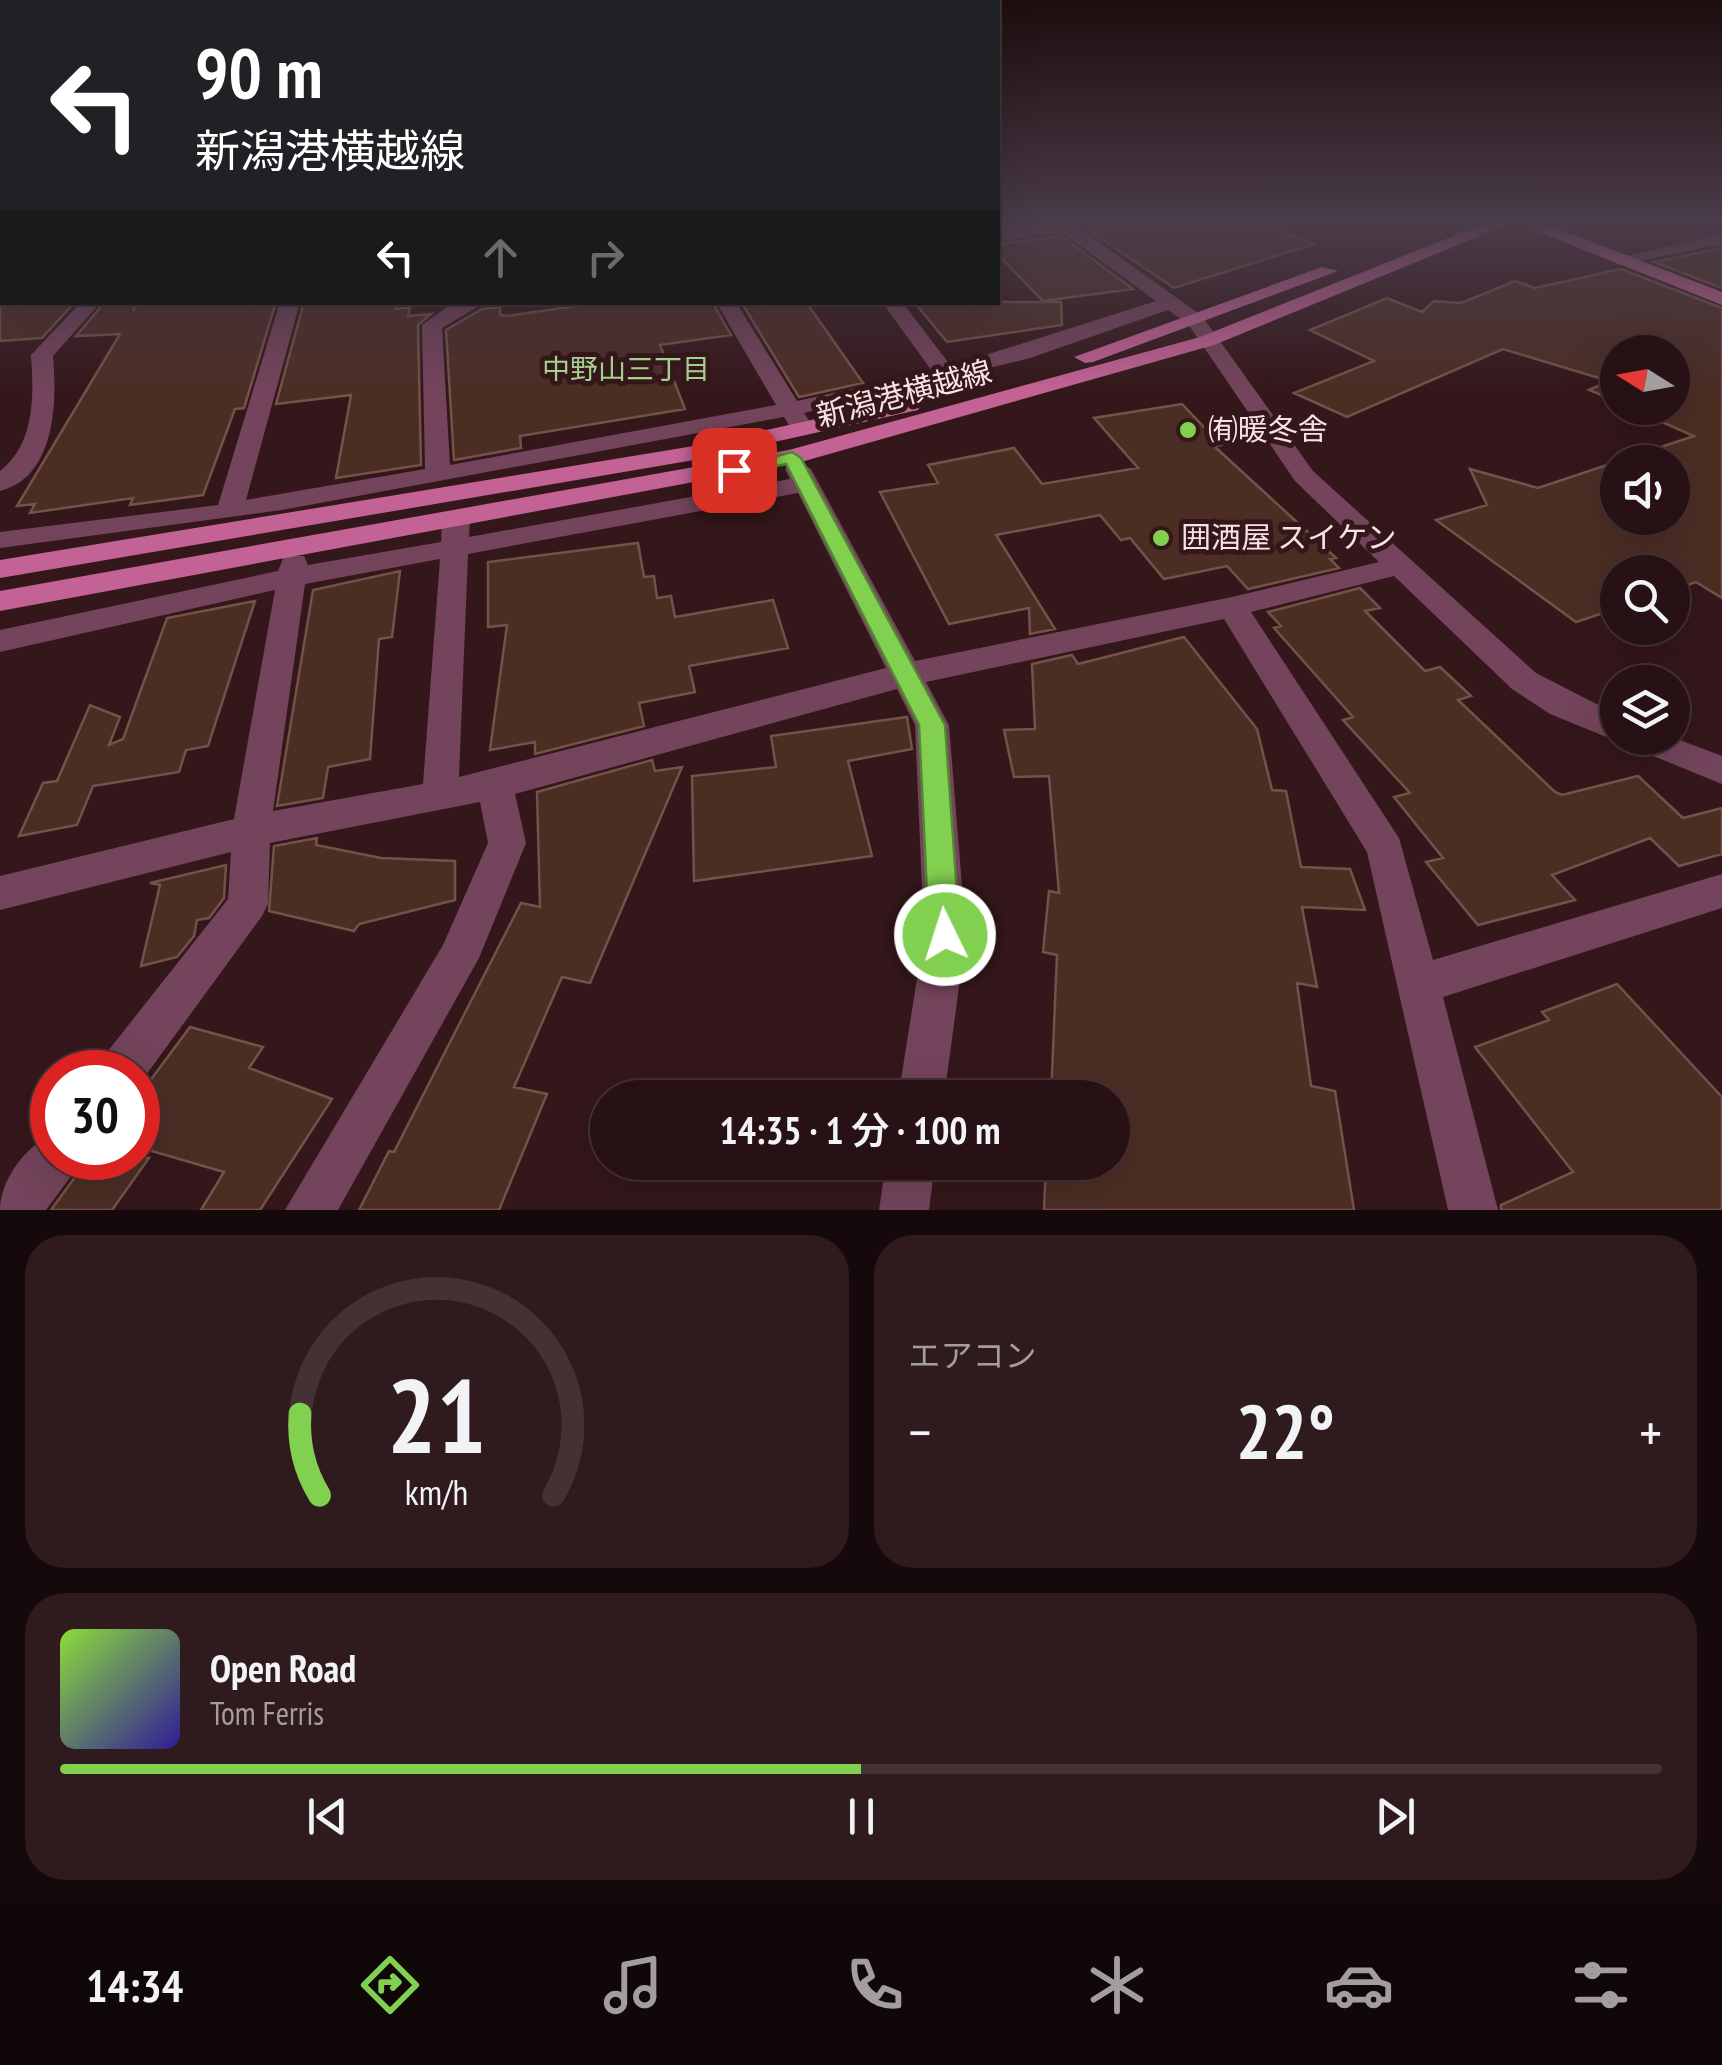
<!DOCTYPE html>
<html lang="ja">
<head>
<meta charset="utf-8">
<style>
  :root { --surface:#271114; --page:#2f1a1d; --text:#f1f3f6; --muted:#a49da0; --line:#433134; --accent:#82d04f }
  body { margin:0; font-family:"PT Sans Narrow","Noto Sans JP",sans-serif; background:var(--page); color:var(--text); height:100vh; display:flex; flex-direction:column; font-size:38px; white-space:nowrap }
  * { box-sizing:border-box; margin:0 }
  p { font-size:32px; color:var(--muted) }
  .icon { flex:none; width:55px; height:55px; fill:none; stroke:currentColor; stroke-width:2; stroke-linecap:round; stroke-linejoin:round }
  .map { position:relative; height:1210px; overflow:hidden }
  .panel { display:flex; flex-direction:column; gap:25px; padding:25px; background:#15090b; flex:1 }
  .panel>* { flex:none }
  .banner { position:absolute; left:0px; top:0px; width:1000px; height:305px; box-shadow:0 10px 40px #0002,0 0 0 2px var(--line); background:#202124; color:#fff; overflow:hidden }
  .needle { width:65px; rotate:281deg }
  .fabs { position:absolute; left:1600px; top:335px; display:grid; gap:20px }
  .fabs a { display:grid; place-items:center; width:90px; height:90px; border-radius:50%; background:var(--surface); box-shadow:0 10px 40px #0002,0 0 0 2px var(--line); font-size:50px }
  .speed { position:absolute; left:30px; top:1050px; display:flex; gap:20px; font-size:50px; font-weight:700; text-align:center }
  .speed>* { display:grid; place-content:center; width:130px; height:130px; border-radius:50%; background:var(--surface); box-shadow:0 10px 40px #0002,0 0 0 2px var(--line); line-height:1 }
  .speed .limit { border:15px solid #d22; background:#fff; color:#111 }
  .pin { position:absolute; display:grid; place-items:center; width:85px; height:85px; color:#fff; margin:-42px; border-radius:20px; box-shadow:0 5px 15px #0006 }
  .me { position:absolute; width:110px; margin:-55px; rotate:356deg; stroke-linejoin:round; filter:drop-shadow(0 0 8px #0008) }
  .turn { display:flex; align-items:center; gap:35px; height:210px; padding:0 30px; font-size:45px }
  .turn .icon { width:130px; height:130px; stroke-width:2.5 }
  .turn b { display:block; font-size:70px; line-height:85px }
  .lanes { display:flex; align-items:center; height:95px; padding:0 30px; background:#0003; justify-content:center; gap:50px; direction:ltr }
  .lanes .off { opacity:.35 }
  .big { font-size:75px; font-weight:600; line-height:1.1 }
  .panel .tile { flex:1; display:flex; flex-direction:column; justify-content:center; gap:15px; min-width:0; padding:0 35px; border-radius:40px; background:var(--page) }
  .panel .dial { align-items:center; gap:0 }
  .dial svg { height:260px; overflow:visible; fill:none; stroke:var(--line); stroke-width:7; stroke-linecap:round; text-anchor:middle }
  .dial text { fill:var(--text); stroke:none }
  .song { display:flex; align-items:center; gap:30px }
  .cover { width:120px; height:120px; border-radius:15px; background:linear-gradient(135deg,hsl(90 70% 55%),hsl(250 70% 35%)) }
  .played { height:10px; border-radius:5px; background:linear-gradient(90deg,var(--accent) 50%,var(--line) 50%) }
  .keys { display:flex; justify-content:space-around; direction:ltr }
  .heat { display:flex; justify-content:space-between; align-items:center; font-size:55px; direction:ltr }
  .panel .tiles { flex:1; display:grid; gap:25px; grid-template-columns:1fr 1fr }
  .tile:last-child { grid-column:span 2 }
  .trip { position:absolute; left:590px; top:1080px; width:540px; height:100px; border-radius:50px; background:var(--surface); box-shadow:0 10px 40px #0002,0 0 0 2px var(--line); font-weight:600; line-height:100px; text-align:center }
  .menu { display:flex; height:160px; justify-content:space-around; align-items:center; background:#100708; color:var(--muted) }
  .menu .icon { width:70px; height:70px }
  .menu .active { color:var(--accent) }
  .menu b { font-size:45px; color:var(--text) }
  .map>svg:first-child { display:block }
  .building { fill:#4b2d24; stroke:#735248; stroke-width:2.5; fill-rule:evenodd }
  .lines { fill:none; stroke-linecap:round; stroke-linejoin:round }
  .minor { fill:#73445b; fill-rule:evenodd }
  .major { fill:#c36295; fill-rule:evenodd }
  .route { fill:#82d04f; stroke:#548733; stroke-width:2.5 }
  .poi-dot { fill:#82d04f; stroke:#34171a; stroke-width:4 }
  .labels { text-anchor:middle; stroke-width:10; stroke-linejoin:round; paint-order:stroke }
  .far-neighbourhood-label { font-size:28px; fill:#a5d08e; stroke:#34171a }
  .street-label { font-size:30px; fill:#f8e2e3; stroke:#34171a }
  .poi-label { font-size:30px; fill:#f8e2e3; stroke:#34171a; text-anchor:start }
</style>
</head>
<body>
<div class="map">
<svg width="1722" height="1210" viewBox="0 0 1722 1210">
  <rect width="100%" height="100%" fill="#34171a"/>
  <path class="building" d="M1100,221h156l58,23 -140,44 -83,-56 19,-2z
    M1061,236l72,53 -90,12 -45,-46v-11z
    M1722,248v40l-68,-26z
    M1621,269l101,39v290l-26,-16 -24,8v-18h-54v36l-42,14 -140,-102 51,-15 -17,-36 68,19 156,-52 -64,-28h42v-56h-54v50l-29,-12 20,-9 -106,-32 -156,68 -53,-24 80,-32 -64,-31 77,-32 35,14 12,-11 27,2 54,-22 20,7zM1618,462h54v56h-54z
    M39,302h36l-33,36 -42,3v-37z
    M105,302h29v7l4,-7h138l-32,106 -9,1 -32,86 -73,10 3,-7 -103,15 5,-9 -18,2 103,-172 -44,2z
    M304,302h93l-1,7 14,-2 -2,9 23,-2 -13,11 3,140 -85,13 15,-83 -75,9z
    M604,302h108l19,33 -71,10 25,64 -165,27 1,12 -67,12 -8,-130 36,-21 18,-2v8l7,1z
    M741,302h65l57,81 -64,14z
    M914,302h147l1,23 -115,17z
    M1182,404l39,41 -7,1 122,112 -6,1 9,9 -91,21 -21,-23 -63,13 -34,-41 -9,2 -21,-25 -104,20 59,94 -25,5 -1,-26 -80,16 -69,-132 58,-9 -10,-18 86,-17 28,36 96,-16 -44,-50z
    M638,543l6,34 10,-1 3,22 14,-2 4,21 98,-17 15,48 -99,18 6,26 -56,11 5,23 -109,28v-12l-45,8 17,-125 -19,2v-65z
    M400,571l-8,66 -13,2 -9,120 -42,8 -5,31 -46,8 36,-216z
    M1360,588l20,20 -15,3 60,60 15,-4 31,29 -13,4 97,92 7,3 76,-19 45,42 39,-10v46l-43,12 -29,-28 -98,37 23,25 -97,25 -52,-63 17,-4 -49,-61 16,-4 -67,-73 10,-3 -79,-89 7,-2 -13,-14z
    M255,601l-47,145 -22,4 -7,22 -86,14 -16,39 -58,11 24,-53 14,-2 33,-76 30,12 -11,28 14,-6 44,-121z
    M1184,637l73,92 15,61 14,1 15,76 49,2 15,41 -63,-3 15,80 -20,-4 14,103 24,5 19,119h-310l2,-48h66v-64h-61l6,-143 -14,-3 6,-61 10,2 -10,-117 -35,1 -10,-47 31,-1 -3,-65 40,-9 6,9z
    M907,717l5,32 -64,12 24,95 -178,25 -2,-105 84,-9 -5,-31z
    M652,760l3,11 27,-4 -92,216 -28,-6 -48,110 33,7 -48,116h-140l30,-59 5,1 127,-249 19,4 -3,-115z
    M317,838l-1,7 65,13 74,3v39l-96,24 -5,7 -85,-20 5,-65z
    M226,865l-2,33 -15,20 -12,2 -3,16 -17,21 -36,9 19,-81 -10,-2z
    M1617,984l105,113v113h-221v-5l72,-33 -98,-125 74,-27 -7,-8z
    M190,1027l73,20 -14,21 83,31 -72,111h-59l23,-38 -86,-25v-50z
    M82,1158h67l-37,52h-61l24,-33z"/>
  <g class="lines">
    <path class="minor" d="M1049,221h20l133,95 111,155 223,202 82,42v23l54,-1 50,19v28l-172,-70 -38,-25 -118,-113 -143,36 148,226 34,122 289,-86v34l-279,89 55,213h-50l-81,-358 -143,-233 -298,63 23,43 17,210 -22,163h-46l26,-163 -9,-210 -18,-36 -382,105 11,49 -47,115 -141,252h-53l158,-265 45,-102 -8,-41 -210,41 -2,61 -6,12 -124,170v-14h-41l7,-16 124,-157 3,-47 -231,58v-34l234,-57 41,-229 -275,62v-22l278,-59 6,-15h20l4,9 133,-23 1,-21 14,-8 14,8 -1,16 321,-58 -5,-10 13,-8 13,8 104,192 317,-64 147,-35 -84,-81 -107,-157 -20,-14 -138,48 -226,55 8,12 -12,7 -8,-2 -8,-13 -502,93 -282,38v-16l218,-27 62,-203h20l-54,198 179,-31 -3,-144 32,-23h32l-44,26 8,137 326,-60 -60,-103h20l61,99 135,-30 -50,-69h20l49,64 205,-65 -94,-69 -64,9v-10zM798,493l88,175 -427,109 9,-223zM440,559l-17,225 -150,27 32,-227z
      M1722,234v10l-103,21 -9,-5z
      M81,302h20l-48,54c4,45 3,121 -53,135v-20c35,-27 34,-76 31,-116z
      M52,1135v23h27l-7,17 -26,35h-46c0,-29 25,-64 52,-75z
      M886,1162h49l-6,48h-50z"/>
    <path class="major" d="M1491,221h47l184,71v13l-208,-83 -300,123 -413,117 -801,149v-20l789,-141 411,-113z
      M1322,267l16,4 -245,91 -8,1 -11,-6z
      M910,398l12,7 -4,5 -224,50 -694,118v-18l694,-114z"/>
  </g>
  <linearGradient id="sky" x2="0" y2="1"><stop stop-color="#1d0d0e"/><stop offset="0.57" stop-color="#4a3c49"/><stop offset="1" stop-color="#4a3c49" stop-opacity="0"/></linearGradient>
  <rect width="1722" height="391" fill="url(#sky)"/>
  <path class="route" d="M792,452l9,6 144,267 15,210 -4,10 -11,4 -11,-4 -5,-10 -10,-210 -133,-261 -52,12 -10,-6z"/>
  <g class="poi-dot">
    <circle cx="1188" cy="430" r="10"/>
    <circle cx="1161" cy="538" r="10"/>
  </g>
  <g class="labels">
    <g class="far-neighbourhood-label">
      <text x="626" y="379">中野山三丁目</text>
    </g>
    <g class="street-label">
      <text transform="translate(904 394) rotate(-15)" y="10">新潟港横越線</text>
    </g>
    <g class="poi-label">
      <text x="1208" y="440">㈲暖冬舎</text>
      <text x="1181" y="548">囲酒屋 スイケン</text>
    </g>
  </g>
</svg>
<div class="fabs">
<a><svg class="needle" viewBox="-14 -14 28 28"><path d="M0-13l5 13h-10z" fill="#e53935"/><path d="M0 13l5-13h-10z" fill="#a49da0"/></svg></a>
<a><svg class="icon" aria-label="sound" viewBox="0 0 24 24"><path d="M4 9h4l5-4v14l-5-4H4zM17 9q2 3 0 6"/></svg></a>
<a><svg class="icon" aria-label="search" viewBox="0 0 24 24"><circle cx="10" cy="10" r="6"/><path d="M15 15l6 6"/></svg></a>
<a><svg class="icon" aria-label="layers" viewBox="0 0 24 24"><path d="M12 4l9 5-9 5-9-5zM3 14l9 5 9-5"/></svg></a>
</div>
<div class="speed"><div class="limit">30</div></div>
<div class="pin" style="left:734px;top:470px;background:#d93025"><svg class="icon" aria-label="arrive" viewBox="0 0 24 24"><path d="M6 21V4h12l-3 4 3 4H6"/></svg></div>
<svg class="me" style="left:945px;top:935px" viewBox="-20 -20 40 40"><circle r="17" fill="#82d04f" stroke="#fff" stroke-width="3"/><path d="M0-11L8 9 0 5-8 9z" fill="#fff"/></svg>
<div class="trip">14:35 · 1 分 · 100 m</div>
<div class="banner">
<div class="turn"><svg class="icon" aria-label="left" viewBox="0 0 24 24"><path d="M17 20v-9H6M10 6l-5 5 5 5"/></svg><div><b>90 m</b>新潟港横越線</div></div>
<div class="lanes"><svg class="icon" aria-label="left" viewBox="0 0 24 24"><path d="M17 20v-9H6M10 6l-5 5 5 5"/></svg><svg class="icon off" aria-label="ahead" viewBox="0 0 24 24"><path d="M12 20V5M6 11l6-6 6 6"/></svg><svg class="icon off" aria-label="right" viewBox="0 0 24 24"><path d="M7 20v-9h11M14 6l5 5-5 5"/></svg></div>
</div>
</div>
<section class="panel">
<div class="tiles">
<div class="tile dial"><svg viewBox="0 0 100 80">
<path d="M14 69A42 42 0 1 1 86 69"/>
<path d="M14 69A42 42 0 0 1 8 44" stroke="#82d04f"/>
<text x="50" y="56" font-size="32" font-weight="700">21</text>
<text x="50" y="72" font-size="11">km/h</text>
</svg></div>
<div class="tile"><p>エアコン</p>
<div class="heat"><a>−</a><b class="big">22°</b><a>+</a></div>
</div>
<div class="tile">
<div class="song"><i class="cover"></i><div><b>Open Road</b><p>Tom Ferris</p></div></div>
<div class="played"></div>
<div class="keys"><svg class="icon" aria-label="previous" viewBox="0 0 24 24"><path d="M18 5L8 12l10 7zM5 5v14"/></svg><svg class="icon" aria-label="pause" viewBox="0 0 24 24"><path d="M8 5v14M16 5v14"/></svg><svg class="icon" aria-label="next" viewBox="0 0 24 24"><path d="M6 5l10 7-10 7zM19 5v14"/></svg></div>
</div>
</div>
</section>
<nav class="menu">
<b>14:34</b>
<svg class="icon active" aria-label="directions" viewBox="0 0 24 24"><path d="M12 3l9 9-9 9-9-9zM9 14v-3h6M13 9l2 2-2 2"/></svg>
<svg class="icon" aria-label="music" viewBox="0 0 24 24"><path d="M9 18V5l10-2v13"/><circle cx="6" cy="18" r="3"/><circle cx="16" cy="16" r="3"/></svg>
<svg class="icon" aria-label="phone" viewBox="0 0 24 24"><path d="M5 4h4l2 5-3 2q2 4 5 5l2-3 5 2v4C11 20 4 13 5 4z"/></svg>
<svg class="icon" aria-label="climate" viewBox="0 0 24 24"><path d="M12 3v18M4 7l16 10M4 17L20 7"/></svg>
<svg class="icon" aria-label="car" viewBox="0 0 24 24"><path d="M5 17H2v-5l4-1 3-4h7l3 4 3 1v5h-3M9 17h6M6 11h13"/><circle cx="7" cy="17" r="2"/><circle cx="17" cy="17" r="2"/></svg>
<svg class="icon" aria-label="filters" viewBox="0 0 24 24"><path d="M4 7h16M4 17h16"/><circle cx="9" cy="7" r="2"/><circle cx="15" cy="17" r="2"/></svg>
</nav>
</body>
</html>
